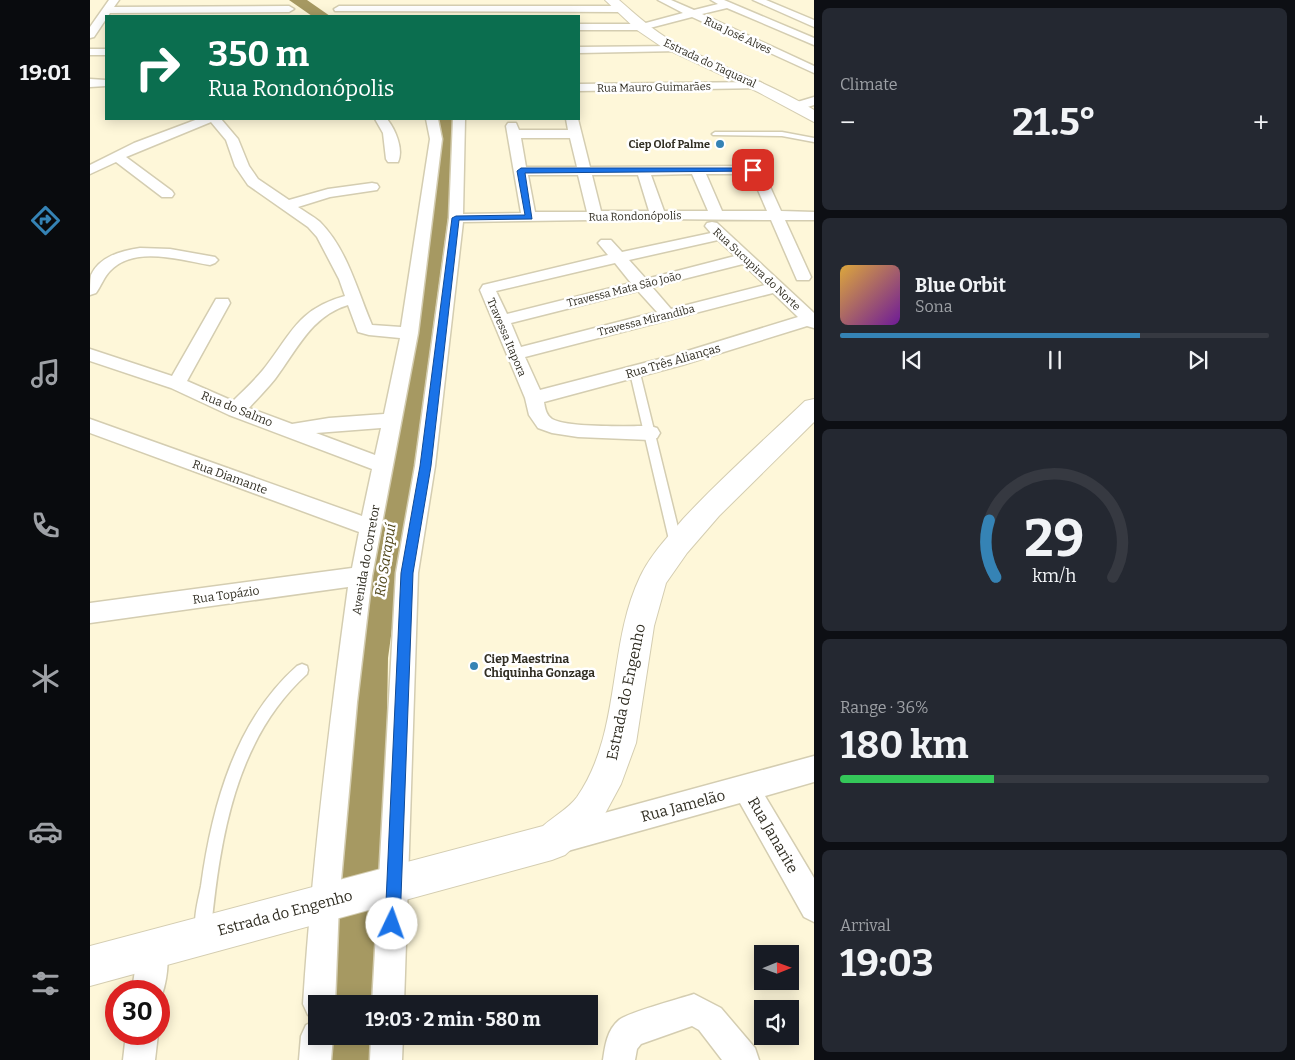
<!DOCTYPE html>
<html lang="en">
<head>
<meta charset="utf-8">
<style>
  :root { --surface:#171b24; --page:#242831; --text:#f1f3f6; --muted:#9ea1a6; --line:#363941; --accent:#3583b5 }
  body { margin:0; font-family:Bitter,serif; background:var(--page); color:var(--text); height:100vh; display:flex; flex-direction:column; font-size:19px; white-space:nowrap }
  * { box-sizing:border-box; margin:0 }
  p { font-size:16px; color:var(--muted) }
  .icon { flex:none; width:28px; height:28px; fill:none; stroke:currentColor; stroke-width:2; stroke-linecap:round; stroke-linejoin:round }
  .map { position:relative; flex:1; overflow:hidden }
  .sheet { display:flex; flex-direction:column; gap:8px; padding:8px; background:#0d0f14; width:481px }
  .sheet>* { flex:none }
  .banner { position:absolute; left:15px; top:15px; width:475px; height:105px; border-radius:0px; box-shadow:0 2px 12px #0003; background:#0b6e4f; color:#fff; overflow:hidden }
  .needle { width:32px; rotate:89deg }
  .fabs { position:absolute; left:664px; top:945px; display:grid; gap:10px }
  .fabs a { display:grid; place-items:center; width:45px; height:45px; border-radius:0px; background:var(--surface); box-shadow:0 2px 12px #0003; font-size:25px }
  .speed { position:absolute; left:15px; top:980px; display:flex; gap:10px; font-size:25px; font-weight:700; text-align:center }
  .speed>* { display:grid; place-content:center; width:65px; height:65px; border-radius:50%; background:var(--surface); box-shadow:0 2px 12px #0003; line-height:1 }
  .speed .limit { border:8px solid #d22; background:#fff; color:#111 }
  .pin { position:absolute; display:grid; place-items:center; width:42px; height:42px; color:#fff; margin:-21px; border-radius:10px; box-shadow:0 2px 8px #0006 }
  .me { position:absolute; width:55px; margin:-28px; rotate:3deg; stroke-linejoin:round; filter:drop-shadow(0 0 4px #0008) }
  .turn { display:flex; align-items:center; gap:18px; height:105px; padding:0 20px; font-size:22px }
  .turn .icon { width:65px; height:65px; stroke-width:2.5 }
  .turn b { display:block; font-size:35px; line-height:42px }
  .big { font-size:38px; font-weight:700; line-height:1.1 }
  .sheet .tile { flex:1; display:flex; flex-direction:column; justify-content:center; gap:8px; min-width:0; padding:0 18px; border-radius:8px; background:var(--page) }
  .sheet .dial { align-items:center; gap:0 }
  .dial svg { height:130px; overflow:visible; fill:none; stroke:var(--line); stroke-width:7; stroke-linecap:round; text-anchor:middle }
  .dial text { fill:var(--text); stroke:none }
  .song { display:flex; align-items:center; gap:15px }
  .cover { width:60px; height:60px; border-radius:8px; background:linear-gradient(135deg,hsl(40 70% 55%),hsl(280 70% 35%)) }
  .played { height:5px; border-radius:2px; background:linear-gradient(90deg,var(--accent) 70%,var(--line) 70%) }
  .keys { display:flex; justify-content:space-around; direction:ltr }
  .heat { display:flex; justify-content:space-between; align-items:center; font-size:28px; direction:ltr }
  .charge { height:8px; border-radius:4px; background:linear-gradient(90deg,#34c759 36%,var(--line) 0) }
  .trip { position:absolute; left:218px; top:995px; width:290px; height:50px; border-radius:0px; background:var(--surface); box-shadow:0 2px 12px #0003; font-weight:700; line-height:50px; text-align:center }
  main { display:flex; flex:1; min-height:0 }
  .menu { display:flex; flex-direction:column; width:90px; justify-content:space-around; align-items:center; background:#090b0e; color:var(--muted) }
  .menu .icon { width:35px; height:35px }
  .menu .current { color:var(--accent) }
  .menu b { font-size:22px; color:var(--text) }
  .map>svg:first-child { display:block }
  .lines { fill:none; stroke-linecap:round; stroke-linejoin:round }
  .river { fill:#a69962; fill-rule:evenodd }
  .lane-casing { stroke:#d4cdb1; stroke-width:3 }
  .street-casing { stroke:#d4cdb1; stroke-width:3 }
  .secondary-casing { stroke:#d4cdb1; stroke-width:2 }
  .lane { fill:#fff; fill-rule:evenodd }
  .street { fill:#fff; fill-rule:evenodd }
  .secondary { fill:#fff; fill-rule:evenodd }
  .route { fill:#1a73e8; stroke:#114b97 }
  .poi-dot { fill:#3583b5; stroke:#fff; stroke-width:2 }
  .labels { text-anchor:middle; stroke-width:5; stroke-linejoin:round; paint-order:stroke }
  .far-street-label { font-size:11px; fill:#312e23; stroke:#fff }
  .far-poi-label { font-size:11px; font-weight:bold; fill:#312e23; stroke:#fff; text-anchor:end }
  .street-label { font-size:12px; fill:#312e23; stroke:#fff }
  .poi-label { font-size:12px; font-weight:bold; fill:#312e23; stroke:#fff; text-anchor:start }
  .water-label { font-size:14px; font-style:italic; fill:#504619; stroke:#fff }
  .near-street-label { font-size:15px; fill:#312e23; stroke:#fff }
</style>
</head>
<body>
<main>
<nav class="menu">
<b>19:01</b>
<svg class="icon current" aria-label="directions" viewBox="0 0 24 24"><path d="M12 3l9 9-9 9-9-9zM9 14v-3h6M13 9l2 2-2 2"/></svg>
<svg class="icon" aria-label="music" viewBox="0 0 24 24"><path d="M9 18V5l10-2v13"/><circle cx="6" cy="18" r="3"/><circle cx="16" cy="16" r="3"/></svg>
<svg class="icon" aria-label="phone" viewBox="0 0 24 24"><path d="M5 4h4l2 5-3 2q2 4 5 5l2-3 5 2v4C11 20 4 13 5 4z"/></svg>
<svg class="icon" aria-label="climate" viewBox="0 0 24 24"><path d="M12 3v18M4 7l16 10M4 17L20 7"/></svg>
<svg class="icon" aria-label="car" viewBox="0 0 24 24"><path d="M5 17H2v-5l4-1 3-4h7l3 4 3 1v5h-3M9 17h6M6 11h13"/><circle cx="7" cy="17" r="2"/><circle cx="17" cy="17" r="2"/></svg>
<svg class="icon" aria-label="filters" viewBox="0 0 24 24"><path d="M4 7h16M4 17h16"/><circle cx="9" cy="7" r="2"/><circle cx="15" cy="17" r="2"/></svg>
</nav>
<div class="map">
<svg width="724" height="1060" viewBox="0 0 724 1060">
  <rect width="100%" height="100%" fill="#fef7d9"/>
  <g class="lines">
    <path class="river" d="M199,0h18l23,16h-18z
      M346,119h19l4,8 -3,32 -68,499 -3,174 -10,172h-48l16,-172 9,-174 84,-499 3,-32z
      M234,1036h50l-2,24h-50z"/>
    <g class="lane-casing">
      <path id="lane" d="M625,132h67l32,6v4l-32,-6 -69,-1 -1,-1z
        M545,370l5,3 42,171 -2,3h-8l-2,-3 -40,-171z
        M212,664l5,2 1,4 -1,4c-72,65 -87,165 -96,256l-2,6 -6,2 -6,-2c-5,-14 1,-35 4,-50 11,-80 34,-165 96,-220z"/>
    </g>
    <g class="street-casing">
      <path id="street" d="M19,0h10l-5,7 175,-1 5,3 -5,3 -179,1 -16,24 -4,1v-11z
        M568,0h13l23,10 24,-6 -7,-4h13l90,38v7l-87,-37 -25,6 112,52v7l-122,-56 -50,13h-63v-6h63l41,-11z
        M663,0h13l48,20v7z
        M249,6h282l5,3 -5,3 -286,-1 -1,-2z
        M585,46l5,3 -1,2 -100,2v-6z
        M0,49h16v6h-16z
        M0,79l16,1v6l-16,1z
        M670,82l6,4 -2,2 -185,3v-7z
        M724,97v8l-16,5 -6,-4 2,-3z
        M108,119h23l17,20 11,27 9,13 31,21 39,-11 44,-6 5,1 2,3 -2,3 -47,7 -32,10c7,5 15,9 22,15 27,27 37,68 52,103l29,2 29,-188 -4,-20h12l4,20 -24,194 -46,243 -15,126 -18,201 -4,101h-19v15l-8,-4 -5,-11c9,-140 26,-278 45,-417l-258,36v-20l262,-35 7,-36 -269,-99v-14l272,97 10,-47 -143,-54 -58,-27 -81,-27v-12l82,27 44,-77h12l2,4 -43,78 46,20c10,-10 21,-20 30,-31 28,-35 34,-61 82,-74l-6,-17 -22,-42 -9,-10 -60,-42 -13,-19 -9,-26 -15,-18 -85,35 46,34 2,3 -2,3h-10l-46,-35 -26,12v-9l44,-22zM258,305l10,27 11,3 31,3 -16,76 -55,4 -37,6 -43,-16c9,-10 18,-19 26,-29 22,-29 36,-63 73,-74zM291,428l-6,27 -59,-22z
        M285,119h12c8,10 17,30 11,43h-10l-2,-3 -3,-26z
        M363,119h12l-2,95 58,-1 -15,-87 2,-3h8l3,7h49l-2,-11h12l12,48 163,-1 9,3 19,42 33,1v8h-29l26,57 -2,3h-12l-26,-60 -113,-1 -195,3 -28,244 -17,107 -14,431h-32l24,-431 19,-107 34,-248zM431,138h49l7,29h-51zM602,174l16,37h-44l-13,-36zM616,174h45l16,37h-45zM438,175h50l9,37h-52zM502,175h46l11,36h-48z
        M622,222l5,1 97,90v15l-7,-2 -125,39 -138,37c1,6 2,13 8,17 16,9 77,7 98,7l7,2 3,5 -3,5 -7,2 -72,-3 -26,-4 -14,-5 -9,-13 -4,-17 -45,-108 3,-5 125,-30 -10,-12 3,-3h10l11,12 89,-19 -6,-7 2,-3zM628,240l17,16 -89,23 -17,-19zM525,263l16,20 -124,31 -11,-23zM653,264l22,21 -94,24 -19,-22zM548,291l19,21 -136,35 -10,-24zM683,293l25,24 -127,39 -131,34 -15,-33z
        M50,248l30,1 45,8 3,3 -3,3 -5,2c-30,-5 -76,-20 -100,6 -6,6 -9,15 -14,22l-6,2c0,-6 0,-14 1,-20 9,-19 30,-24 49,-27z
        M724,756v26l-49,14 49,82v44l-10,-5 -64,-114 -176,49 -10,-4 -4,-10 4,-10 10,-4z
        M63,934l11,4c7,18 3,47 -5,64v-11h-27l6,-42 4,-11z
        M604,994l27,14 34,40 4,12h-37l-23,-30 -7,-4 -51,18 -4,5 -2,11h-32c2,-14 4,-30 16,-40 10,-8 60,-21 75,-26z
        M226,1020v16h17l-2,24h-32l2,-24 5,-11z
        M36,1034h32l-3,26h-32z
        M281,1036h32l-1,24h-32z"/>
    </g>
    <g class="secondary-casing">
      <path id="secondary" d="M515,0h14c17,15 34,30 54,42 46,25 96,40 141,68v12l-56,-30 -96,-45 -25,-17z
        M724,399v23l-95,94 -32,37 -21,30 -12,43 -18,117 -15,41 -21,39 -35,32 -13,5 -462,126v-40l453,-120c10,-9 26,-18 34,-29 45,-65 30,-151 63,-220 10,-22 28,-40 43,-58 38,-41 81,-79 122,-118z"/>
    </g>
    <use href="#lane" class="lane"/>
    <use href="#street" class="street"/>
    <use href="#secondary" class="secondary"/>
  </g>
  <path class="route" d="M663,168l4,2 -1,1 -231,2 7,46 -73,1 -28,246 -18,107 -13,351 -2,6 -6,2 -5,-2 -2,-6 16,-351 19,-107 32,-248 4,-2 69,-1 -8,-44 4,-3z"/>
  <g class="poi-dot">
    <circle cx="630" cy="144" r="5"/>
    <circle cx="384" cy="666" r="5"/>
  </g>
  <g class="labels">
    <g class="far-street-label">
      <text transform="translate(648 35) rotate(25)" y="4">Rua José Alves</text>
      <text transform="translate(620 63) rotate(25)" y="4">Estrada do Taquaral</text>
      <text transform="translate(564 87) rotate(-1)" y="4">Rua Mauro Guimarães</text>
      <text transform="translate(545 216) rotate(-1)" y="4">Rua Rondonópolis</text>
      <text transform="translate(667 269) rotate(43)" y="4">Rua Sucupira do Norte</text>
      <text transform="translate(534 289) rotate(-14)" y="4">Travessa Mata São João</text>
      <text transform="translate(556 320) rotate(-14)" y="4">Travessa Mirandiba</text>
      <text transform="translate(417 337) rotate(67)" y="4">Travessa Itapora</text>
    </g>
    <g class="far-poi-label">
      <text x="620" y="148">Ciep Olof Palme</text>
    </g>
    <g class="street-label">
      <text transform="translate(583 361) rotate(-16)" y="4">Rua Três Alianças</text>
      <text transform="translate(147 409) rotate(22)" y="4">Rua do Salmo</text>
      <text transform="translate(140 477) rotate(20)" y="4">Rua Diamante</text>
      <text transform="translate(276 560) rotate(-80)" y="4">Avenida do Corretor</text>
      <text transform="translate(136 595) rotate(-8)" y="4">Rua Topázio</text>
    </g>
    <g class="poi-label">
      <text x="394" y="663">Ciep Maestrina<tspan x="394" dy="14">Chiquinha Gonzaga</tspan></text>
    </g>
    <g class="water-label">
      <text transform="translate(295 560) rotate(-81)" y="5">Rio Sarapuí</text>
    </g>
    <g class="near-street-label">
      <text transform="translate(536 692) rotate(-78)" y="5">Estrada do Engenho</text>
      <text transform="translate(593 806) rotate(-15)" y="5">Rua Jamelão</text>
      <text transform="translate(683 835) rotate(60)" y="5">Rua Janarite</text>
      <text transform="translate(195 913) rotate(-15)" y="5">Estrada do Engenho</text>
    </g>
  </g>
</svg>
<div class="fabs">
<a><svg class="needle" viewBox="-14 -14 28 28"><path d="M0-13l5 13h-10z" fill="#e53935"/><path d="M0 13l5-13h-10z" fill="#9ea1a6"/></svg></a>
<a><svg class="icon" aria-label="sound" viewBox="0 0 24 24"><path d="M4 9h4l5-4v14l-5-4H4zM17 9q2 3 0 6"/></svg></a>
</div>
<div class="speed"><div class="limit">30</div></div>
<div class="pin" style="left:663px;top:170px;background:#d93025"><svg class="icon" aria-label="arrive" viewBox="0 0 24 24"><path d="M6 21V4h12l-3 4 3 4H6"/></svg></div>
<svg class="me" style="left:302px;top:924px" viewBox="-20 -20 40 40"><circle r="19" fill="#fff"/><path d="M0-13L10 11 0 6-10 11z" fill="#1a73e8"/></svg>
<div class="trip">19:03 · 2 min · 580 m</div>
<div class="banner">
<div class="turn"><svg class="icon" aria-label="right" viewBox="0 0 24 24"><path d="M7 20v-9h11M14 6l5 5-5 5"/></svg><div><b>350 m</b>Rua Rondonópolis</div></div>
</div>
</div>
<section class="sheet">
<div class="tile"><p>Climate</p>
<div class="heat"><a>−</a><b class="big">21.5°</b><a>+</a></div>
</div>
<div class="tile">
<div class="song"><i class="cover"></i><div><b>Blue Orbit</b><p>Sona</p></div></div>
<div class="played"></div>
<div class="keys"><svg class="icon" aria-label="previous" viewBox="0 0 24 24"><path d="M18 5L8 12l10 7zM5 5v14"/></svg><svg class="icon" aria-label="pause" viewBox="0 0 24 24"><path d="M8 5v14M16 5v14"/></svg><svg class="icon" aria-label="next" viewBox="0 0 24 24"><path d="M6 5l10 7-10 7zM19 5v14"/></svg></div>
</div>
<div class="tile dial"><svg viewBox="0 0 100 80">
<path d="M14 69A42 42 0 1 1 86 69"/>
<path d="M14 69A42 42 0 0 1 10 34" stroke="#3583b5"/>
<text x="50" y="56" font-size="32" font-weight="700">29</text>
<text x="50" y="72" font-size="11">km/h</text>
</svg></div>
<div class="tile"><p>Range · 36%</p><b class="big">180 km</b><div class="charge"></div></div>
<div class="tile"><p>Arrival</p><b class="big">19:03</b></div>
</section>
</main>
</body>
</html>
